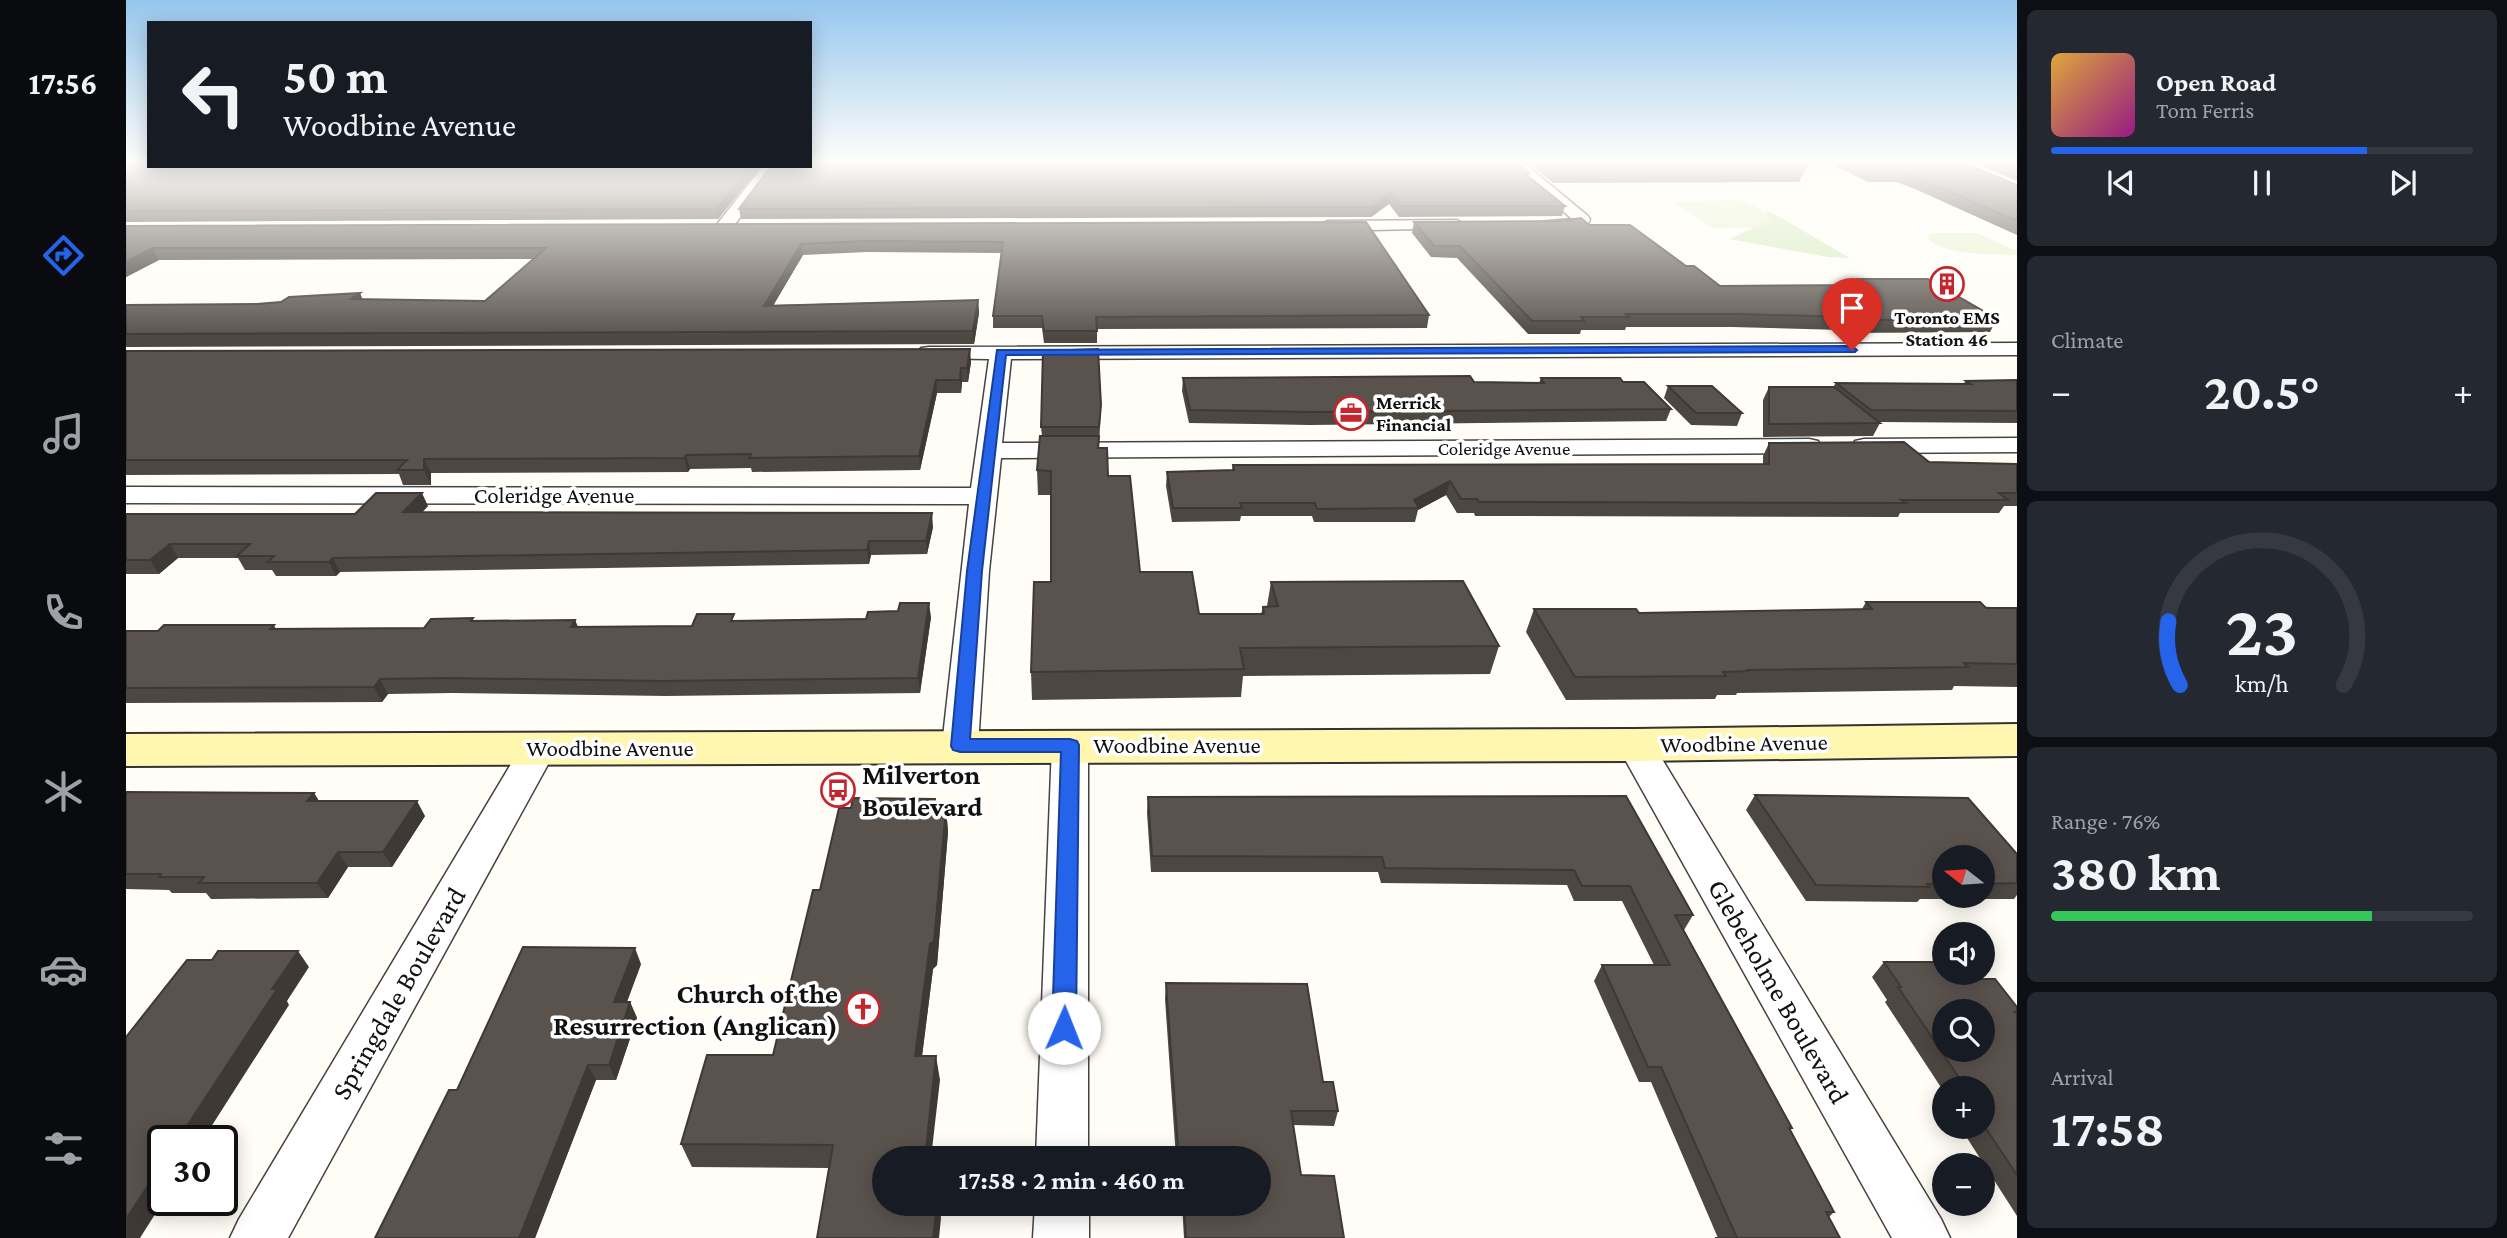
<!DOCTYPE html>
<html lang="en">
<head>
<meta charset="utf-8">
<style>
  :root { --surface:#171b24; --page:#242831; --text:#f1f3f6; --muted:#9ea1a6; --line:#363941; --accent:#2563eb }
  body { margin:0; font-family:"Crimson Pro",serif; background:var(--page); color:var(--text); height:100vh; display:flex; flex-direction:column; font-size:26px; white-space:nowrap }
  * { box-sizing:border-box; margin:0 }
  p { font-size:23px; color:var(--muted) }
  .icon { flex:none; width:38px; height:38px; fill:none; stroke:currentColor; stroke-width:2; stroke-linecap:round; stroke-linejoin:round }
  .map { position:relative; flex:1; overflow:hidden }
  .drawer { display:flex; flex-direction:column; gap:10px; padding:10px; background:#0d0f14; width:490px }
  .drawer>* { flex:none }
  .top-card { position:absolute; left:21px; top:21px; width:665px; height:147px; border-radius:0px; box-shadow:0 4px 18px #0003; background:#171b24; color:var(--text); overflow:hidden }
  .needle { width:46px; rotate:287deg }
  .controls { position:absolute; left:1806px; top:845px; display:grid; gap:14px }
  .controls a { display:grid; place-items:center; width:63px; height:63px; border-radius:50%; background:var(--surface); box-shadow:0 4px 18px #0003; font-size:35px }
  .speed { position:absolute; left:21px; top:1125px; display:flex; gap:14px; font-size:35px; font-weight:700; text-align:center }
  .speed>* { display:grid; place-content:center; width:91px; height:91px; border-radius:50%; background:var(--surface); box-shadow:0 4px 18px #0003; line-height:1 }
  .speed .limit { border:4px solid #111; border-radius:10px; background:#fff; color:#111 }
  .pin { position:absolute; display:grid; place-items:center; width:60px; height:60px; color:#fff; margin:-72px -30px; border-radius:50% 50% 50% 0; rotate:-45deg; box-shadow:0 0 7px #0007 }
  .pin .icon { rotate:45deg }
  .me { position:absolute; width:77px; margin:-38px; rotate:1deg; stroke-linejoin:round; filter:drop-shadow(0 0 5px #0008) }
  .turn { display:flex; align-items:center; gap:24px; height:147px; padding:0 21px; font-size:32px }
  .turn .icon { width:91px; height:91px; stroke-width:2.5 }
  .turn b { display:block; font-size:49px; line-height:60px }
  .big { font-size:52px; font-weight:700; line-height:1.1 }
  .drawer .tile { flex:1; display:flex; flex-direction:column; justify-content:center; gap:10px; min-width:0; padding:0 24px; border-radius:10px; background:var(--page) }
  .drawer .dial { align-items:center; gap:0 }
  .dial svg { height:182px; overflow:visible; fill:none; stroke:var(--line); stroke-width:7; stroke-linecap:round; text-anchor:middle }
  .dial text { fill:var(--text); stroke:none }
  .song { display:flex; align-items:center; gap:21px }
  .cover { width:84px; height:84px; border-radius:10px; background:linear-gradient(135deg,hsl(40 70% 55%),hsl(310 70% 35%)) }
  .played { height:7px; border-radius:4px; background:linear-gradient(90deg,var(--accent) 75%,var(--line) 75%) }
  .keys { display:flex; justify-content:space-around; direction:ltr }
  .heat { display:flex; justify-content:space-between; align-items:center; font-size:38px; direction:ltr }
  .charge { height:10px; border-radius:5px; background:linear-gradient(90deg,#34c759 76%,var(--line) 0) }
  .trip { position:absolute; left:746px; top:1146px; width:399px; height:70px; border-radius:35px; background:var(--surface); box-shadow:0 4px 18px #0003; font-weight:700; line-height:70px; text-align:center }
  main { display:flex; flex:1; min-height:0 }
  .tab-bar { display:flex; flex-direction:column; width:126px; justify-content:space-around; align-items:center; background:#090b0e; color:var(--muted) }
  .tab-bar .icon { width:49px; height:49px }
  .tab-bar .active { color:var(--accent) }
  .tab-bar b { font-size:32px; color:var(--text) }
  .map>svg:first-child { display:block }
  .green { fill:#d5ebbd }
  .pitch { fill:#e6f2cf }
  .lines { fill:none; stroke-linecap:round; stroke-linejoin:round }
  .minor-casing { stroke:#444; stroke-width:3 }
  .secondary-casing { stroke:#333; stroke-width:4 }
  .minor { fill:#fff; fill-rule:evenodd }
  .secondary { fill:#fff6b0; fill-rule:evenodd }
  .wall { fill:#4d4742; fill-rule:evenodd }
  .shaded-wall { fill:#3f3936 }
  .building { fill:#5a524d; stroke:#3f3936; stroke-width:2; fill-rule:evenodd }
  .route { fill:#2563eb; stroke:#184099; stroke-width:2 }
  .labels { text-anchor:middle; stroke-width:7; stroke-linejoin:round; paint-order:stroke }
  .far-poi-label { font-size:19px; font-weight:bold; fill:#111; stroke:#fff }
  .far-street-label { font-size:19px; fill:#111; stroke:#fff }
  .street-label { font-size:23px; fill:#111; stroke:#fff }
  .near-poi-label { font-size:28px; font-weight:bold; fill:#111; stroke:#fff; text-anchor:start }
  .near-street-label { font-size:28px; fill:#111; stroke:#fff }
</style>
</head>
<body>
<main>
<nav class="tab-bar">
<b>17:56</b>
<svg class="icon active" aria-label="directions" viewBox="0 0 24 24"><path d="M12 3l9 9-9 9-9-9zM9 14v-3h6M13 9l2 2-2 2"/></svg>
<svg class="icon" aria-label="music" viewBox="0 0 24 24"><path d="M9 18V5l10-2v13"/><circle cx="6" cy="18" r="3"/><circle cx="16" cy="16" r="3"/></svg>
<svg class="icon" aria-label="phone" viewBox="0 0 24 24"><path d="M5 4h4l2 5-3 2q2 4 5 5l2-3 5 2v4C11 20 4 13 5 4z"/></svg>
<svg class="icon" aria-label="climate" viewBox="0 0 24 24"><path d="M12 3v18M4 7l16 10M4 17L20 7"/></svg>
<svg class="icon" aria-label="car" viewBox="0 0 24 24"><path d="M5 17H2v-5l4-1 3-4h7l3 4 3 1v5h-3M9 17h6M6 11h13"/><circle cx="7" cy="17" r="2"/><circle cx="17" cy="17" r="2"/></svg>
<svg class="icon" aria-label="filters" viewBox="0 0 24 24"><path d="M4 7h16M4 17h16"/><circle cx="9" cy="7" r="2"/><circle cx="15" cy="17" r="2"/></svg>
</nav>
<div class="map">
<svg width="1891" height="1238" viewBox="0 0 1891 1238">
  <rect width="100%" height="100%" fill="#fffdf5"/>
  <path class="green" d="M1638,211l7,1 79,46 -22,-1 -99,-18 41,-19z"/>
  <path class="pitch" d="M1612,200c14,4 24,8 32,20l-12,7 -46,1 -38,-26z
    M1810,233h40l41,18v4c-24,-1 -71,1 -89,-16l1,-5z"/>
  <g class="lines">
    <g class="minor-casing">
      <path id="minor" d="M1382,163h16l64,53 2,3 -3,7 -49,2 -2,-3 2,-3 34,-3z
        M637,166h15l-48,65h-12l-2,-4 2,-4z
        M1331,220l8,5 -2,3 -136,3 -8,-5 8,-5z
        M1891,343v12l-1006,4 -9,84 807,-4 9,2 3,5 -3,5 -9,2 -808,5 -12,113 -11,175 -5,9 -13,4 -13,-4 -5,-9 27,-242 -843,-1v-16l845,1 18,-129 -68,-1 -3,-5 3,-5 8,-1z
        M1891,438v14l-153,1 -9,-2 -3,-5 3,-5 9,-2z
        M944,732l13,4 5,9v413h-52l16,-413 5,-9z
        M1509,732l13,4 293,483 9,19h-58l-275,-493 5,-9z
        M413,735l13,4 5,9 -269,490h-58l9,-19 287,-480z
        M909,1204h54v34h-56z"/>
    </g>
    <g class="secondary-casing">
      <path id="secondary" d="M1891,724v32l-382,5 -1509,5v-32l1509,-5z"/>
    </g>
    <use href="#minor" class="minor"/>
    <use href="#secondary" class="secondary"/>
  </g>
  <path class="wall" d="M0,163l635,3 -43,53 -592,3z
    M1403,163h280l-10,19 -246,1z
    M1703,163h135l53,22v50l-102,-46 -19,-7h-28z
    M1848,163h43v18z
    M1403,173l-1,4 37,29 -3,10 -163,1 -10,-13 -18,13 -630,2 -2,-10z
    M1240,222l63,93 -2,13 -330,1v14h-53l-2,-15h-49v-12l8,-63 -134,-1 -64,3 -30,50 205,-5 1,13 -5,31 -848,3v-42l131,-1 103,-11 2,7 123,1 48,-42 -374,1 -33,17v-51z
    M1288,222l175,3 97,41 34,20 136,-1 2,-6 139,40 -7,13 -143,1 -4,-3 -111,-3h-106l-1,3h-44l-1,4h-52l-71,-76 -26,-1 -19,-24z
    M0,351l845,11 -3,20h-6l-1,11h-24l-17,77 -168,2 -1,-4 -61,1 -2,3 -257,1v12h-28l-4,-11 -273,1z
    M1057,378l356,5 2,-5 82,4 48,27 -5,12 -356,4 -121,-2 -7,-32z
    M1891,380v43l-138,-1 1,1 -7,13 -110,1v-37l6,-13h64l3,-4h128l2,-2z
    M1542,386l74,27 -5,13 -46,-1 -27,-27z
    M975,405l-2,43 41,124 59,42h62l2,-7 4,-1 4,-24 228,64 -9,28 -247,2 -2,21 -209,3 -1,-28 20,-90v-87h-13l-1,-25 5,-34 -1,-9z
    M1643,443l160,19 88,2v42h-13l-5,7h-99l-2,4 -423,-1 -1,-3h-17l-11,-18 -28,15 -3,12h-101l-2,-6h-71l-1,5 -68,1 -6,-36 1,-14 65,-2 1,-5 530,-1v-8z
    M302,506l-6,6 511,15 -6,27 -56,1 -2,9 -529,8 -4,4h-60l-4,-6h-27l-7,-12h-60l-19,16h-33v-60h229z
    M1740,602l151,6v79l-63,-1 -2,4 -215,3 -1,2h-19l-2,4 -149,1 -40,-68 8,-23 105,4 95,-1 128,-3z
    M805,617l-11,76 -254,3 -214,-3 -64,1 -6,8 -256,1v-72h32l116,-6 2,4 148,-1 50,-7 101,-1 3,7 114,-1 43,-5z
    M0,792l188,1 5,8 106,15 -33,51h-44l-20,31 -117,1 -5,-6h-34l-3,-3 -43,-1z
    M1629,795l262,59v41l-3,4h-94l-3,3 -111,-1 -60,-91zM1818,858h39v38h-39z
    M1500,796l67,119 -9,15 108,198 -2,3 44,81 -5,5 11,21h-122l-67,-156h-12l-45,-101 8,-16h52l-32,-64h-48l-7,-16 -186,-2 -3,-11h-227l-4,-59 1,-16z
    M809,799l1,8 10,1 2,24 -11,133 -4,4 -11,87 18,24 -56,78 57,60 -112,-50 -137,-1 -11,-23 92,-89 47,-165 31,-82z
    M1758,962l91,17 42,28v209l-57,-89h23v-39h-39v4l-59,-90 2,-2 -15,-23z
    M515,964l-14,38h3l7,16 -21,62h-20l-61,158h-160l82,-148z
    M1040,983l157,99 15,29 -4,15 -41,-1 8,50 43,63h-160l-2,-34h76v-46h-82l-11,-159z"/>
  <path class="shaded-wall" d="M625,166h10l-43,53 -2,-10z
    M1265,193l-2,11 -18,13 1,-10z
    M675,244l2,11 -37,63 -2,-12z
    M27,248l6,12 -33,17v-15z
    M234,293l5,12 -14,-6z
    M852,300l1,13 -5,31 -1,-13z
    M844,349l1,13 -3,20 -1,-14z
    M835,368l1,14 -1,11 -1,-13z
    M810,380l1,13 -17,77 -1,-14z
    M560,455l4,14 -2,3 -4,-14z
    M298,459l7,14v12l-7,-15z
    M1324,481l-4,14 -28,15 1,-2 -5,-8z
    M296,493l6,13 -18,20 -7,-14z
    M806,513l1,14 -6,27 -1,-13z
    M743,541l2,14 -2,9 -2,-14z
    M44,544l8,14 -19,16 -9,-14z
    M207,558l7,14 -4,4 -7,-14z
    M803,603l2,14 -11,76 -2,-15z
    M449,620l5,14 -9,-7z
    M254,679l8,15 -6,8 -8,-15z
    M188,793l9,15 -16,-7z
    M291,801l8,15 -33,51 -9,-15z
    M820,808l2,24 -11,133 -4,4 -14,111 -4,-24z
    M212,852l10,15 -20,31 -11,-15z
    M509,948l6,16 -20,53 -7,-15z
    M172,951l11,16 -22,34 2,4 -87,136h-25l95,-152z
    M504,1002l7,16 -21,62 -7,-15z
    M810,1056l4,24 -9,78h-6z
    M462,1065l8,15 -61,158h-16z
    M37,1163v37h1l-24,38h-14v-19z
    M811,1204h2l2,14 -2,20h-6z"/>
  <path class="building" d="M0,163h23v3h602l-35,43 -590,2z
    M684,163h708l11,10h-5l41,33h-164l-10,-13 -19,14 -633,2 32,-43h39z
    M1417,163h265l-5,9 -247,1z
    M1728,163h110l53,22v36l-97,-42 -20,-7h-27z
    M1876,163h15v6z
    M1455,218l8,7h41l56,41h8l26,20 148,-1 -10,-6h70l69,40 -144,1 -4,-3 -112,-3h-111l3,3h-48l3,4h-52l-72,-75h-26l-20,-24 143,-1z
    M1240,222l63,93 -333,2 1,14h-53l-2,-15h-49l10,-74 -137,-1 -65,3 -37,62 214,-6 -5,31 -847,3v-29l131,-1 24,-2 8,-5 71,-4 -9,6 134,2 61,-53h-393l-27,14v-36z
    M844,349l-3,19h-6l-1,12h-24l-17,76 -170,2 2,-4 -65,1 -2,3 -260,1v11h-27l10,-10h-281v-109z
    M972,349l3,56 -2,22h-58l2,-76z
    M1344,376l4,6 70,1 -3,-5h79l3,4h21l27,27 -359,3 -122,-2 -7,-32z
    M1891,380v31l-146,-1 -35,-27 135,1 -5,-3z
    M1542,386h44l30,27h-46z
    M1643,387h65l46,36 -111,1z
    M914,436h59l-1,12h9l1,28h22l10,96h52l7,42h65l-1,-7 15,-1 -7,-24 192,-1 36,65 -259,2 4,21 -213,3 3,-90h17v-111l-14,-1z
    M1778,442l25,20 88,2v29h-18l9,7h-107l5,3 -427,-1 -2,-3h-16l-11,-18 -36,19 5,8 -102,1 -2,-6h-75l2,5h-69l-6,-36 67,-2 -1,-5 536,-1v-21z
    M250,493h46l-19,19 529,1 -6,28h-57l-2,9 -534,8 -4,4h-61l6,-6h-37l13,-12h-80l-20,16h-24v-46h229z
    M1740,602h114l6,6h31v56l-53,-1 4,4 -222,3 2,1 -25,1 3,4 -151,1 -41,-68h102l3,4 233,-4z
    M774,603h29l-11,75 -256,3 -217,-3 -65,1 -6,8 -248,1v-57h32l6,-6h110l-4,4 154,-1 7,-9 42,-1 -2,3 104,-1 -4,7 121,-1 5,-12h37l-3,7 135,-2 2,-7 30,-1z
    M0,792l188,1 -7,8h110l-34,51h-45l-21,31h-118l5,-6h-45l2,-3h-35z
    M1629,795l213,3 49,56v29l-34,1v-26h-39v26h-17l2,3 -113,-2z
    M1500,796l67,119h-18l117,213h-3l45,84h-8l14,26h-125h22l-76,-171h-13l-46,-102h68l-40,-79h-48l-8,-16 -189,-2 -3,-11 -230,-1 -4,-59z
    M727,798l82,1 -1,8 12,1 -12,133 -4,3 -15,112h21l-11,102h-41v46h53l-4,34h-116l16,-93 -152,-1 26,-89h66l40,-165h7l19,-82h12z
    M397,947l112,1 -21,54h16l-21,63h-21l-69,173h-144l74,-148h8z
    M92,951h80l-26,38h5l-100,152h-14v22l-37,56v-182l61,-77h25z
    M1758,962h60v11h27l4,6h20l22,28v5h-2l2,2v161l-34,-51v-36h-17l-68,-101h3zM1818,1012h39v38h-39z
    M1040,983l141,1 16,98h10l5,29h-47l10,64 33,1 10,62h-158l-2,-34h74v-46h-76l-1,-10h-3z"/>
  <linearGradient id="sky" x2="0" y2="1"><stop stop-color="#95c6ee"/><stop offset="0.48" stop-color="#fffefa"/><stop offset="1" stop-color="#fffefa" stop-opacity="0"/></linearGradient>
  <rect width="1891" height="337" fill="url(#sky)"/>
  <path class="route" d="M1726,346l5,4 -2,2 -849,3 -24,216 -12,168h100l7,2 2,4 -3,283 -3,8 -9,3 -8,-3 -4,-8 9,-276h-101l-7,-2 -2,-4 16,-175 30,-221z"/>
  <defs>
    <g id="building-ring" transform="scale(1.75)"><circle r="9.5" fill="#fff" stroke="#c4262e" stroke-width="1.5"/><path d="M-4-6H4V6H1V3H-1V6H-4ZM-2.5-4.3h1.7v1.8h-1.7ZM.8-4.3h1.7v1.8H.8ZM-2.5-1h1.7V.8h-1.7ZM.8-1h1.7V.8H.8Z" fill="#c4262e"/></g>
    <g id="office-ring" transform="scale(1.75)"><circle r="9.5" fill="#fff" stroke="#c4262e" stroke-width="1.5"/><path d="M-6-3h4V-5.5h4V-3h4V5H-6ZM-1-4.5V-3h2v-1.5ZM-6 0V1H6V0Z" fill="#c4262e"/></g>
    <g id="bus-ring" transform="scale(1.75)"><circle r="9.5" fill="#fff" stroke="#c4262e" stroke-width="1.5"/><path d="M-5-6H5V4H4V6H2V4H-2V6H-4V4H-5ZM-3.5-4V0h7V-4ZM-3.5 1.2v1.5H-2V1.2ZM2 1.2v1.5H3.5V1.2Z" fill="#c4262e"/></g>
    <g id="church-ring" transform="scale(1.75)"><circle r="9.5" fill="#fff" stroke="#c4262e" stroke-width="1.5"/><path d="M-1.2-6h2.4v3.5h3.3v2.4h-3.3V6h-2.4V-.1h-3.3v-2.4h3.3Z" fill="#c4262e"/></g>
  </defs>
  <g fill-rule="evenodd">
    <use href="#building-ring" x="1821" y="284"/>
    <use href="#office-ring" x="1225" y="413"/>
    <use href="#bus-ring" x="712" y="790"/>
    <use href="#church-ring" x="737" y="1009"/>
  </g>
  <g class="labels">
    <g class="far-poi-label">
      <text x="1821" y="324">Toronto EMS<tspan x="1821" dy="22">Station 46</tspan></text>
      <text x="1250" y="409" text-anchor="start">Merrick<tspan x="1250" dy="22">Financial</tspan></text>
    </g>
    <g class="far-street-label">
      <text x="1378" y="455">Coleridge Avenue</text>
    </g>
    <g class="street-label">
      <text x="428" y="503">Coleridge Avenue</text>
      <text transform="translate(1618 743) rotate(-1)" y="8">Woodbine Avenue</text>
      <text x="1051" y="753">Woodbine Avenue</text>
      <text x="484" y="756">Woodbine Avenue</text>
    </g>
    <g class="near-poi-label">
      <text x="736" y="784">Milverton<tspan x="736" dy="32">Boulevard</tspan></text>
      <text x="712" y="1003" text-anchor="end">Church of the<tspan x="712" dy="32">Resurrection (Anglican)</tspan></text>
    </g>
    <g class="near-street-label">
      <text transform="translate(1653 991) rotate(60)" y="10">Glebeholme Boulevard</text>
      <text transform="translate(272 993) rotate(-60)" y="10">Springdale Boulevard</text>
    </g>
  </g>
</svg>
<div class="controls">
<a><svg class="needle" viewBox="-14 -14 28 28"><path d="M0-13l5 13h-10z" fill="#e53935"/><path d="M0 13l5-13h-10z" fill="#9ea1a6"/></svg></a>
<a><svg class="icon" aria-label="sound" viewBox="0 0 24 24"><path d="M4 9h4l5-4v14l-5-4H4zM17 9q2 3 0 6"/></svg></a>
<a><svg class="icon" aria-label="search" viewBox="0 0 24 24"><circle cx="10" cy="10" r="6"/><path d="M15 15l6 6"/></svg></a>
<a>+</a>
<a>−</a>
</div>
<div class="speed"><div class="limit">30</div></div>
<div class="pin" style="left:1726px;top:350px;background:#d93025"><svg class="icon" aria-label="arrive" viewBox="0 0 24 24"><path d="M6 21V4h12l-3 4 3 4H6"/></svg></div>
<svg class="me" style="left:938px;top:1028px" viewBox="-20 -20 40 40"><circle r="19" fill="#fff"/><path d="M0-13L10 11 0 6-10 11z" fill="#2563eb"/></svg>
<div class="trip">17:58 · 2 min · 460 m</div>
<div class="top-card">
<div class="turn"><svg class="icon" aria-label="left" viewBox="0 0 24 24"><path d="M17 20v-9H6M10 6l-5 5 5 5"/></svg><div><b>50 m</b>Woodbine Avenue</div></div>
</div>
</div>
<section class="drawer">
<div class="tile">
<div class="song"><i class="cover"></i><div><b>Open Road</b><p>Tom Ferris</p></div></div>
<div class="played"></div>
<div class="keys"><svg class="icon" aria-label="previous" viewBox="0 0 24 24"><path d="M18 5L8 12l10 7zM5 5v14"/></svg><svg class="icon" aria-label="pause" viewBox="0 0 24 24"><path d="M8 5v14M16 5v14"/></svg><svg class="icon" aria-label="next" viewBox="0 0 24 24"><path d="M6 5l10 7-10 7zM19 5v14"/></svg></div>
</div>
<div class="tile"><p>Climate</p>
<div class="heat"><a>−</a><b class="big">20.5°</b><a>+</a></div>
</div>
<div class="tile dial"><svg viewBox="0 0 100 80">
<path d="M14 69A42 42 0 1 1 86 69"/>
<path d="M14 69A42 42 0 0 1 9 41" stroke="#2563eb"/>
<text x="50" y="56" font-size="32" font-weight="700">23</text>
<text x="50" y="72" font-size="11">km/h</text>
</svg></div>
<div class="tile"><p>Range · 76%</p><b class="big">380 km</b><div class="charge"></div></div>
<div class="tile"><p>Arrival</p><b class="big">17:58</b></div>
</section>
</main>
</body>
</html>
